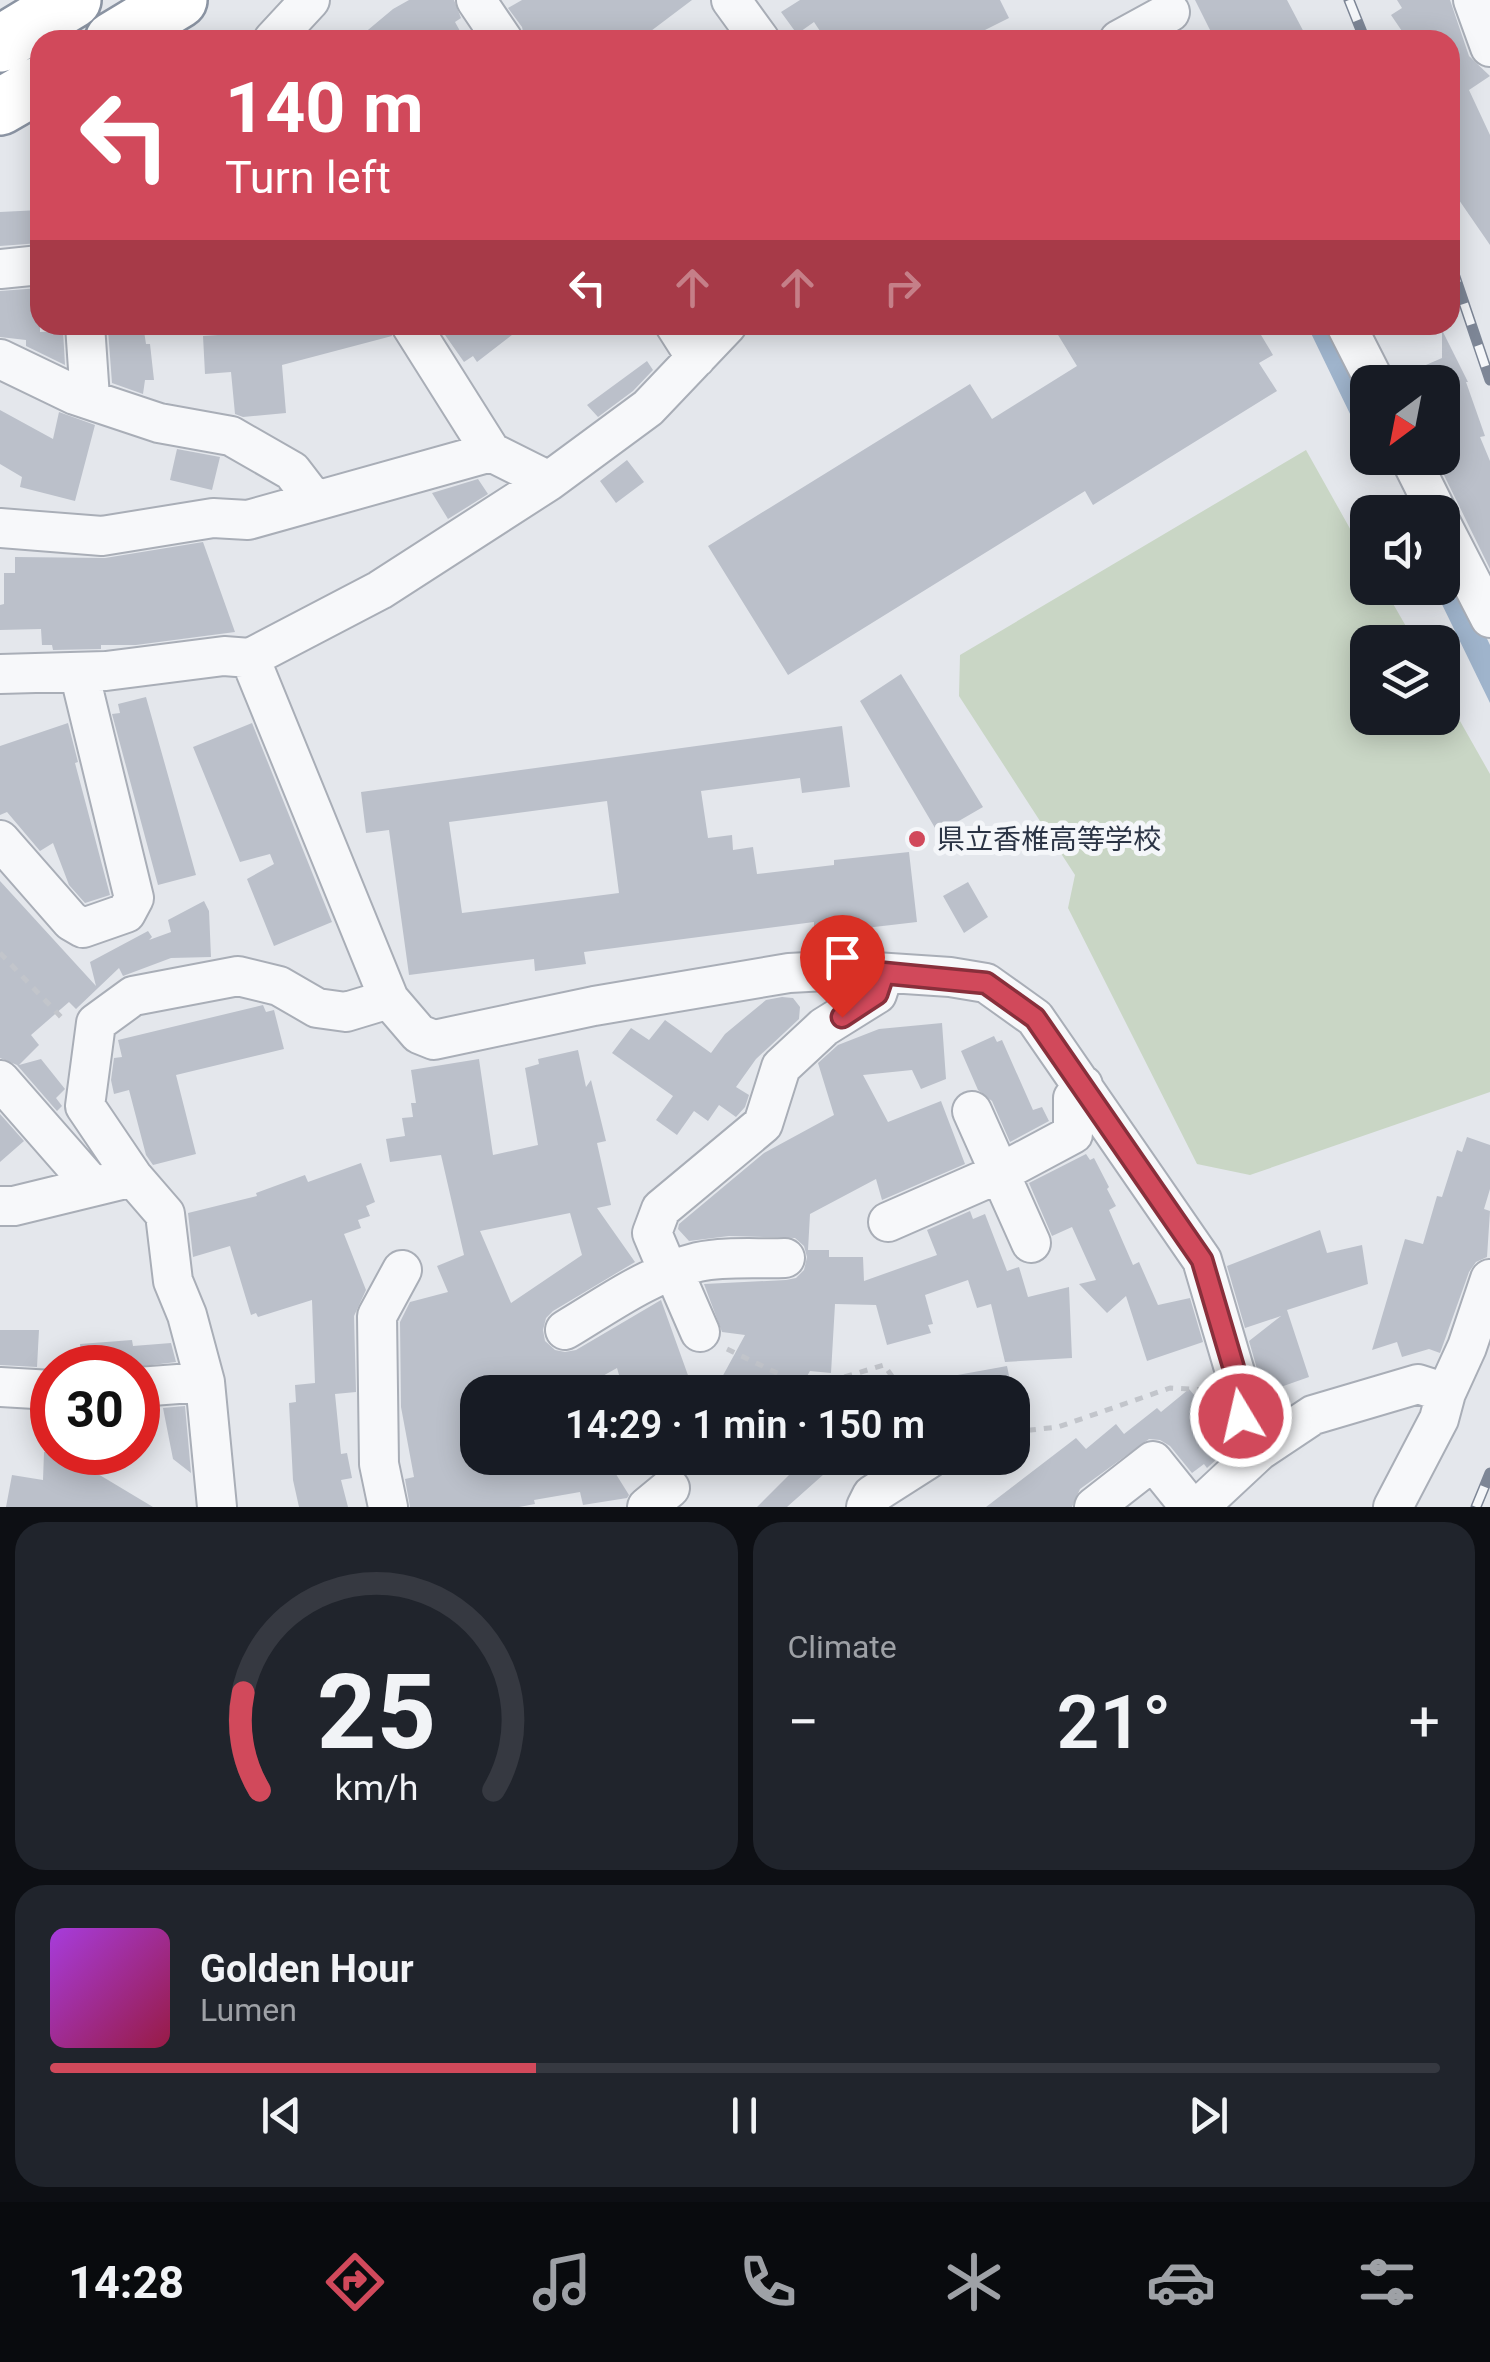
<!DOCTYPE html>
<html lang="en">
<head>
<meta charset="utf-8">
<style>
  :root { --surface:#171b24; --page:#20242c; --text:#f1f3f6; --muted:#9ea1a6; --line:#363941; --accent:#d1495b }
  body { margin:0; font-family:Roboto,"Noto Sans JP",sans-serif; background:var(--page); color:var(--text); height:100vh; display:flex; flex-direction:column; font-size:38px; white-space:nowrap }
  * { box-sizing:border-box; margin:0 }
  p { font-size:32px; color:var(--muted) }
  .icon { flex:none; width:55px; height:55px; fill:none; stroke:currentColor; stroke-width:2; stroke-linecap:round; stroke-linejoin:round }
  .map { position:relative; height:1507px; overflow:hidden }
  .panel { display:flex; flex-direction:column; gap:15px; padding:15px; background:#0d0f14; flex:1 }
  .panel>* { flex:none }
  .banner { position:absolute; left:30px; top:30px; width:1430px; height:305px; border-radius:30px; box-shadow:0 5px 25px #0003; background:#d1495b; color:#fff; overflow:hidden }
  .needle { width:65px; rotate:212deg }
  .tools { position:absolute; left:1350px; top:365px; display:grid; gap:20px }
  .tools a { display:grid; place-items:center; width:110px; height:110px; border-radius:20px; background:var(--surface); box-shadow:0 5px 25px #0003; font-size:50px }
  .speed { position:absolute; left:30px; top:1345px; display:flex; gap:20px; font-size:50px; font-weight:700; text-align:center }
  .speed>* { display:grid; place-content:center; width:130px; height:130px; border-radius:50%; background:var(--surface); box-shadow:0 5px 25px #0003; line-height:1 }
  .speed .limit { border:15px solid #d22; background:#fff; color:#111 }
  .pin { position:absolute; display:grid; place-items:center; width:85px; height:85px; color:#fff; margin:-102px -42px; border-radius:50% 50% 50% 0; rotate:-45deg; box-shadow:0 0 10px #0007 }
  .pin .icon { rotate:45deg }
  .me { position:absolute; width:110px; margin:-55px; rotate:351deg; stroke-linejoin:round; filter:drop-shadow(0 0 8px #0008) }
  .turn { display:flex; align-items:center; gap:35px; height:210px; padding:0 30px; font-size:45px }
  .turn .icon { width:130px; height:130px; stroke-width:2.5 }
  .turn b { display:block; font-size:70px; line-height:85px }
  .lanes { display:flex; align-items:center; height:95px; padding:0 30px; background:#0003; justify-content:center; gap:50px; direction:ltr }
  .lanes .off { opacity:.35 }
  .big { font-size:75px; font-weight:600; line-height:1.1 }
  .panel .widget { flex:1; display:flex; flex-direction:column; justify-content:center; gap:15px; min-width:0; padding:0 35px; border-radius:30px; background:var(--page) }
  .panel .dial { align-items:center; gap:0 }
  .dial svg { height:260px; overflow:visible; fill:none; stroke:var(--line); stroke-width:7; stroke-linecap:round; text-anchor:middle }
  .dial text { fill:var(--text); stroke:none }
  .song { display:flex; align-items:center; gap:30px }
  .cover { width:120px; height:120px; border-radius:15px; background:linear-gradient(135deg,hsl(280 70% 55%),hsl(340 70% 35%)) }
  .played { height:10px; border-radius:5px; background:linear-gradient(90deg,var(--accent) 35%,var(--line) 35%) }
  .keys { display:flex; justify-content:space-around; direction:ltr }
  .heat { display:flex; justify-content:space-between; align-items:center; font-size:55px; direction:ltr }
  .panel .tiles { flex:1; display:grid; gap:15px; grid-template-columns:1fr 1fr }
  .widget:last-child { grid-column:span 2 }
  .trip { position:absolute; left:460px; top:1375px; width:570px; height:100px; border-radius:30px; background:var(--surface); box-shadow:0 5px 25px #0003; font-weight:600; line-height:100px; text-align:center }
  .dock { display:flex; height:160px; justify-content:space-around; align-items:center; background:#090b0e; color:var(--muted) }
  .dock .icon { width:70px; height:70px }
  .dock .current { color:var(--accent) }
  .dock b { font-size:45px; color:var(--text) }
  .map>svg:first-child { display:block }
  .green { fill:#c9d6c5 }
  .water { fill:#9fb4cc }
  .building { fill:#bbc0ca; fill-rule:evenodd }
  .lines { fill:none; stroke-linecap:round; stroke-linejoin:round }
  .minor-casing { stroke:#a9aeb7; stroke-width:42 }
  .highway-casing { stroke:#8b94a3; stroke-width:60 }
  .path { stroke:#c2c5cb; stroke-width:5; stroke-dasharray:8 8; stroke-linecap:butt }
  .minor { stroke:#f7f8fa; stroke-width:38 }
  .highway { stroke:#fff; stroke-width:55 }
  .rail-casing { stroke:#7d8696; stroke-width:11 }
  .rail { stroke:#f4f6f9; stroke-width:8; stroke-dasharray:22; stroke-linecap:butt }
  .route-casing { stroke:#882f3b; stroke-width:25 }
  .route { stroke:#d1495b; stroke-width:18 }
  .poi-dot { fill:#d1495b; stroke:#f4f6f9; stroke-width:4 }
  .labels { text-anchor:middle; stroke-width:10; stroke-linejoin:round; paint-order:stroke }
  .poi-label { font-size:28px; fill:#2b3445; stroke:#f4f6f9; text-anchor:start }
</style>
</head>
<body>
<div class="map">
<svg width="1490" height="1507" viewBox="0 0 1490 1507">
  <rect width="100%" height="100%" fill="#e4e7ec"/>
  <path class="green" d="M1306,450l61,109 1,29h16l31,54h-47v76h74l1,-27 47,83v318l-240,83 -53,-11 -129,-256 7,-33 -116,-179 1,-41z"/>
  <path class="water" d="M1307,325h27l33,67v57z
    M1443,547l47,98v58l-56,-115h8z"/>
  <path class="building" d="M409,0h45l7,18 -6,4 10,18h-109l37,-31z
    M522,0h170l-53,40h-114l-3,-13 -14,-19z
    M800,0h200l9,18 -44,22h-139l-12,-18 -17,12 -16,-22z
    M1195,0h92l21,40h-93z
    M1397,0h53l19,56 21,20 -21,14 21,45v110l-40,-58v-147h-42l-17,-25 11,-7z
    M40,210v33l-40,3v-34z
    M40,288v44l23,-1 2,34 -39,-19v-6l-26,-3v-46z
    M288,325h101l3,11 -110,29 4,48 -43,4 -8,-3 -4,-42 -26,2 -2,-38 60,-4z
    M438,325h87l-48,37 -4,-6 -9,6z
    M1052,325h203l18,30 -14,8 18,28 -184,114 -8,-14 -297,184 -80,-129 262,-162 22,35 85,-53z
    M108,330h5v3l31,-2 2,13h4l4,36h-9l-2,14 -31,-11z
    M1442,330l26,52h-2l19,54 -5,1 10,24v108l-48,-98v-89h-45l-1,-4 46,-20z
    M647,361l6,9 -20,21 -35,26 -11,-12z
    M0,410l53,29 6,-27 36,13 -20,76 -55,-14 2,-10 -22,-13z
    M177,449l43,8 -8,33 -42,-10z
    M627,460l17,22 -28,21 -16,-22z
    M478,479l10,15 -40,25 -16,-26z
    M203,542l32,90 -99,13h-35v4l-48,1 -1,-5h-10l-1,-16 -41,1v-25l4,-1v-31h11v-16l90,1z
    M901,674l82,133 -45,26 -78,-132z
    M146,697l50,178 -38,10 -46,-171 8,-1 -2,-9z
    M68,723l10,39 -3,1 35,132 -25,8 -16,-18 -16,-42 -13,8 -33,-39 -7,3v-69z
    M252,723l80,199 -58,24 -27,-67 27,-15 -4,-10 -30,8 -47,-115z
    M842,726l8,61 -48,6 -2,-15 -99,13 7,47 24,-3 1,15 20,-3 4,27 77,-9v-5l75,-8 8,70 -103,12v-12l-230,30 2,12 -51,7 -1,-12 -125,16 -20,-145 -23,3 -5,-41zM607,801l12,92 -157,20 -13,-91z
    M0,881l96,105 -6,-24 58,-31 4,6 -3,3 22,-8 -3,-12 36,-19 5,10 2,46 -40,1 -48,18 -4,-8 -43,41 -7,-7 -38,33 8,10 -20,20 22,-6 24,30 -9,9 6,8 -5,5 -40,-46 -17,-7z
    M968,882l20,35 -24,16 -21,-37z
    M782,997l11,1 7,9 -1,12 -43,40 -20,28 13,8 -4,12 -9,10 -17,-12 -11,16 -14,-10 -17,24 -21,-15 17,-24 -61,-43 19,-25 18,12 16,-20 46,33 14,-19 41,-34z
    M263,1005l3,7 8,-2 10,39 -108,26 20,79 -43,11 -7,-10 -17,-65 -15,4 -3,-14 3,-22 8,-1 -4,-17z
    M942,1023l4,56 -25,10 -9,-19 -49,5 25,47 53,-21 24,63 -83,36 -6,-21 -66,35 -2,36h21v7h34l1,24 73,-26 -10,-25 43,-19 3,8 12,-5 22,57 12,-4 9,30 41,-10 3,71 -67,4 -14,-58 -14,4 -9,-28 -43,15 8,29 -5,1 3,8 -44,12 -11,-40 -41,-1 -4,69 -21,-2 -12,21h-84l31,-57 -23,-3 -18,-48 82,-4 10,-2 8,-8 3,-13 -3,-11 -9,-8 -66,-2 -40,5 -11,-12 1,-5 85,-71 70,-38 -16,-52 20,-18 41,-16z
    M994,1036l3,6 5,-2 31,70 9,-3 7,14 -39,21 -18,-41 -14,-11 -17,-39z
    M578,1050l8,37 5,-7 15,61 -9,2 14,62 -14,3 38,54 -82,49 -7,7 -3,12 2,11 10,9 10,2 11,-2 85,-50 33,92h-70l-7,-24 -43,24h-96v66h7l1,4 23,-4h87l2,8 11,-3 20,32 -2,3 -44,7 -3,-13 -46,8 1,4 -16,3h-109l-5,-28 9,-2 -13,-70 -1,-85 10,-20 38,-10 -11,-26 27,-11 -23,-100 -51,7 -4,-23 19,-3 -3,-18 11,-1 -2,-14h5l-5,-33 68,-11 14,96 45,-10 -13,-77 14,-4 -1,-5zM570,1213l12,42 -71,48 -31,-72z
    M0,1114l24,27 -24,21z
    M1467,1137l23,8v44l-6,20 6,2 -3,46 -11,5 -7,10 -29,81 -11,-4 -27,8 -5,-15 -25,8 33,-111 18,5 14,-48 5,1 15,-47 5,2z
    M1086,1154l4,6 4,-2 15,29 -2,2 9,17 -7,4 24,55 6,-3 19,43 32,-7 13,44 -56,19 -21,-65 -19,17 -28,-29 17,-4 -24,-53 -20,9 -23,-53z
    M361,1163l14,39 -9,4 4,10 -12,4 3,8 -17,6 22,56 -12,26 2,76 -21,2 6,60 6,-1 5,25 -11,2 7,27h-49l-6,-27 -4,-77 7,-1 -1,-17 20,-2 -3,-83 -54,17 -2,-4 -5,2 -21,-69 -37,11 -5,-44 69,-17 -1,-3 49,-18 3,7z
    M1320,1230l7,23 35,-8 6,39 -81,26 22,67 -45,16 -15,-52 32,-25 -36,12 -18,-62z
    M0,1330h39l-2,37 -37,-2z
    M132,1340l1,6 38,-3 5,19 -48,6h-46l-2,-24z
    M1007,1366l5,24 -81,2 -1,-12z
    M1189,1389l32,37 10,20 -24,22 -3,-4 -12,9 -22,-27 -10,-6 -11,-1 -69,50 -8,18h-86l90,-69 10,11 30,-25 8,10 33,-26 4,4z
    M185,1406l6,67 -18,-14 -10,-51z
    M44,1452h40l-1,13 70,42h-147l6,-32 31,5z
    M806,1458h36l-55,49h-30z"/>
  <g class="lines">
    <g class="minor-casing">
      <path id="minor" d="M476,0l27,40
        M731,0l29,40
        M1473,0l17,47
        M273,40l37,-40
        M1119,40l51,-28
        M0,269l40,-4
        M85,325l5,73
        M411,325l80,127 58,29
        M675,325l21,33
        M1346,325l29,57
        M0,359l75,36 84,28 72,13 61,35 23,30
        M1410,458l27,54
        M1442,525l48,93
        M0,528l102,8 111,-18 35,2 243,-68
        M250,658l139,341 30,35 15,6 160,-34 195,-33 56,-3 105,7 36,6 49,35 167,242 35,119 4,37 18,35
        M0,674l106,-3 118,-15 26,2 130,-68 169,-109 99,-73 79,-83
        M0,840l71,81 12,7 43,-15 8,-15 -55,-226
        M0,1080l92,105
        M972,1111l59,132
        M133,1177l32,37 8,67 14,34 18,67 12,125
        M0,1206h14l119,-29 -48,-71 11,-83 37,-27 105,-20 41,10 38,22 29,4 43,-13
        M888,1222l112,-49 73,-39v-36l10,-13
        M565,1330c42,-25 84,-56 133,-68 27,-6 59,-3 87,-4
        M700,1332l-27,-62 -10,-11 -11,-26 9,-24 102,-85 18,-57 43,-40 53,-33 7,-21
        M0,1387l52,3
        M138,1387l67,-5
        M388,1507l-9,-43 -2,-148 25,-46
        M647,1507l23,-19
        M866,1507l6,-12 58,-37
        M1094,1507l59,-46 37,46
        M1199,1507l60,-56 54,-36 105,-31 28,9 21,-46 23,-68
        M1393,1507l46,-88 7,-26"/>
    </g>
    <g class="highway-casing">
      <path id="highway" d="M113,40l66,-40
        M0,44l73,-44
        M0,107l40,-23"/>
    </g>
    <path class="path" d="M0,953l63,66
      M727,1349l81,39 76,-23 19,27
      M1012,1432l46,-5 112,-39 37,2"/>
    <use href="#minor" class="minor"/>
    <use href="#highway" class="highway"/>
    <g class="rail-casing">
      <path id="rail" d="M1349,0l16,40
        M1450,262l40,118
        M1476,1507l14,-34"/>
    </g>
    <use href="#rail" class="rail"/>
  </g>
  <g class="lines">
    <g class="route-casing">
      <path id="route" d="M842,1017l35,-23 7,-21 102,10 49,35 167,242 35,119 4,37"/>
    </g>
    <use href="#route" class="route"/>
  </g>
  <circle class="poi-dot" cx="917" cy="839" r="10"/>
  <g class="labels">
    <g class="poi-label">
      <text x="937" y="849">県立香椎高等学校</text>
    </g>
  </g>
</svg>
<div class="tools">
<a><svg class="needle" viewBox="-14 -14 28 28"><path d="M0-13l5 13h-10z" fill="#e53935"/><path d="M0 13l5-13h-10z" fill="#9ea1a6"/></svg></a>
<a><svg class="icon" aria-label="sound" viewBox="0 0 24 24"><path d="M4 9h4l5-4v14l-5-4H4zM17 9q2 3 0 6"/></svg></a>
<a><svg class="icon" aria-label="layers" viewBox="0 0 24 24"><path d="M12 4l9 5-9 5-9-5zM3 14l9 5 9-5"/></svg></a>
</div>
<div class="speed"><div class="limit">30</div></div>
<div class="pin" style="left:842px;top:1017px;background:#d93025"><svg class="icon" aria-label="arrive" viewBox="0 0 24 24"><path d="M6 21V4h12l-3 4 3 4H6"/></svg></div>
<svg class="me" style="left:1241px;top:1416px" viewBox="-20 -20 40 40"><circle r="17" fill="#d1495b" stroke="#fff" stroke-width="3"/><path d="M0-11L8 9 0 5-8 9z" fill="#fff"/></svg>
<div class="trip">14:29 · 1 min · 150 m</div>
<div class="banner">
<div class="turn"><svg class="icon" aria-label="left" viewBox="0 0 24 24"><path d="M17 20v-9H6M10 6l-5 5 5 5"/></svg><div><b>140 m</b>Turn left</div></div>
<div class="lanes"><svg class="icon" aria-label="left" viewBox="0 0 24 24"><path d="M17 20v-9H6M10 6l-5 5 5 5"/></svg><svg class="icon off" aria-label="ahead" viewBox="0 0 24 24"><path d="M12 20V5M6 11l6-6 6 6"/></svg><svg class="icon off" aria-label="ahead" viewBox="0 0 24 24"><path d="M12 20V5M6 11l6-6 6 6"/></svg><svg class="icon off" aria-label="right" viewBox="0 0 24 24"><path d="M7 20v-9h11M14 6l5 5-5 5"/></svg></div>
</div>
</div>
<section class="panel">
<div class="tiles">
<div class="widget dial"><svg viewBox="0 0 100 80">
<path d="M14 69A42 42 0 1 1 86 69"/>
<path d="M14 69A42 42 0 0 1 9 39" stroke="#d1495b"/>
<text x="50" y="56" font-size="32" font-weight="700">25</text>
<text x="50" y="72" font-size="11">km/h</text>
</svg></div>
<div class="widget"><p>Climate</p>
<div class="heat"><a>−</a><b class="big">21°</b><a>+</a></div>
</div>
<div class="widget">
<div class="song"><i class="cover"></i><div><b>Golden Hour</b><p>Lumen</p></div></div>
<div class="played"></div>
<div class="keys"><svg class="icon" aria-label="previous" viewBox="0 0 24 24"><path d="M18 5L8 12l10 7zM5 5v14"/></svg><svg class="icon" aria-label="pause" viewBox="0 0 24 24"><path d="M8 5v14M16 5v14"/></svg><svg class="icon" aria-label="next" viewBox="0 0 24 24"><path d="M6 5l10 7-10 7zM19 5v14"/></svg></div>
</div>
</div>
</section>
<nav class="dock">
<b>14:28</b>
<svg class="icon current" aria-label="directions" viewBox="0 0 24 24"><path d="M12 3l9 9-9 9-9-9zM9 14v-3h6M13 9l2 2-2 2"/></svg>
<svg class="icon" aria-label="music" viewBox="0 0 24 24"><path d="M9 18V5l10-2v13"/><circle cx="6" cy="18" r="3"/><circle cx="16" cy="16" r="3"/></svg>
<svg class="icon" aria-label="phone" viewBox="0 0 24 24"><path d="M5 4h4l2 5-3 2q2 4 5 5l2-3 5 2v4C11 20 4 13 5 4z"/></svg>
<svg class="icon" aria-label="climate" viewBox="0 0 24 24"><path d="M12 3v18M4 7l16 10M4 17L20 7"/></svg>
<svg class="icon" aria-label="car" viewBox="0 0 24 24"><path d="M5 17H2v-5l4-1 3-4h7l3 4 3 1v5h-3M9 17h6M6 11h13"/><circle cx="7" cy="17" r="2"/><circle cx="17" cy="17" r="2"/></svg>
<svg class="icon" aria-label="filters" viewBox="0 0 24 24"><path d="M4 7h16M4 17h16"/><circle cx="9" cy="7" r="2"/><circle cx="15" cy="17" r="2"/></svg>
</nav>
</body>
</html>
